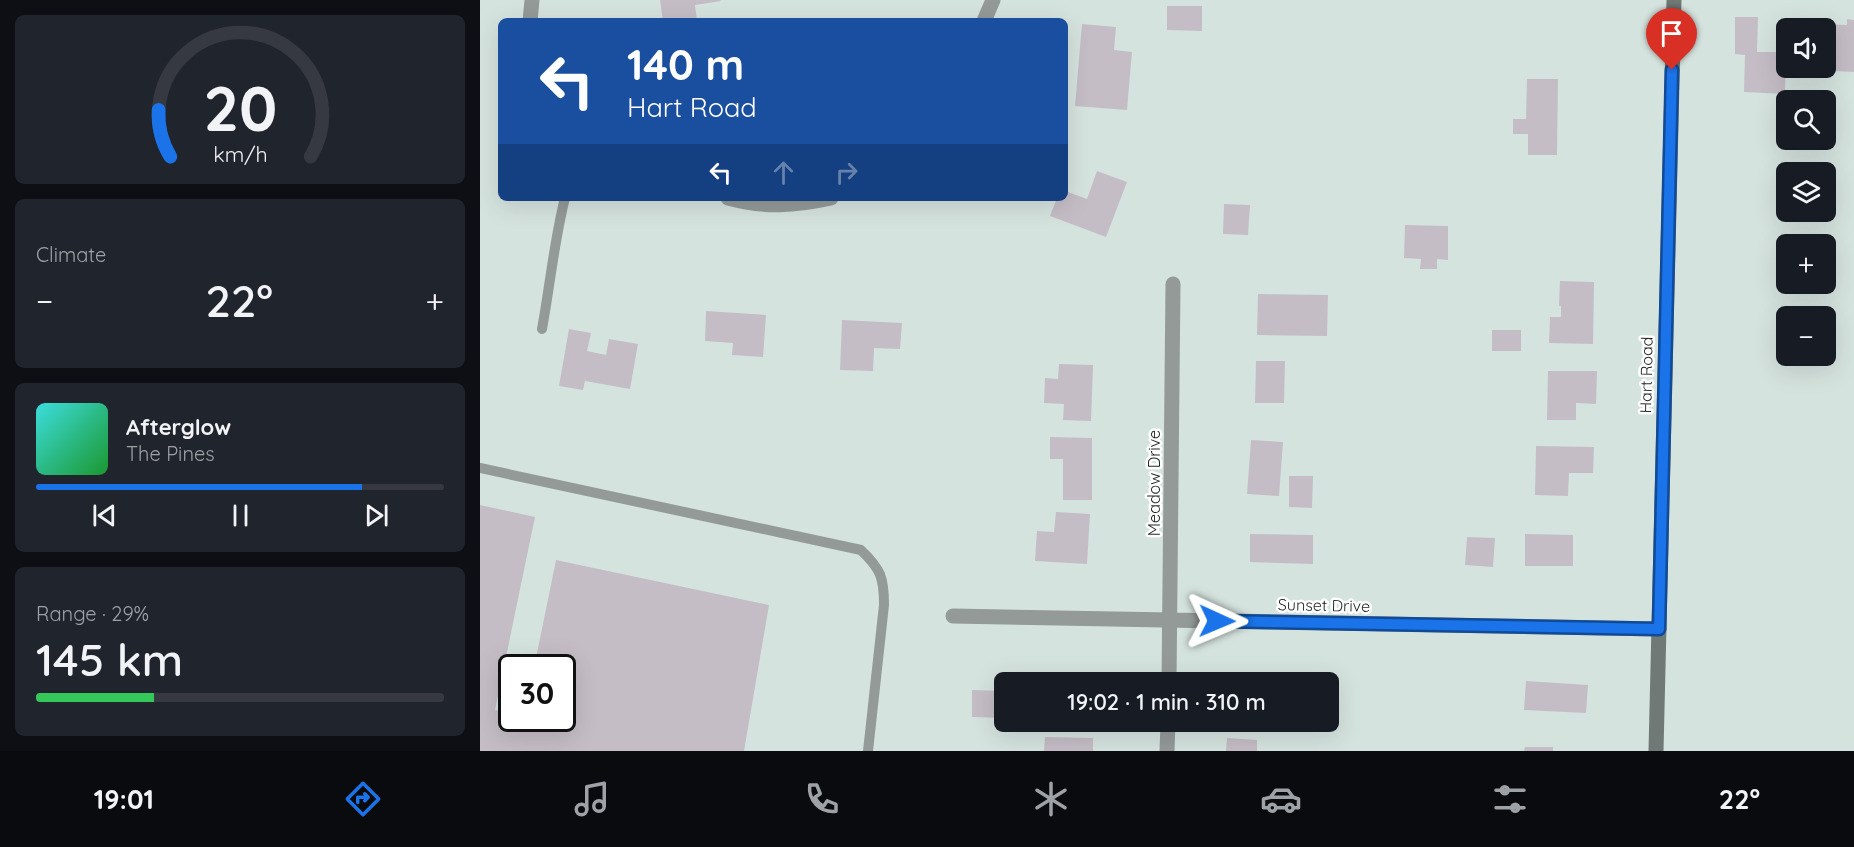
<!DOCTYPE html>
<html lang="en">
<head>
<meta charset="utf-8">
<style>
  :root { --surface:#171b24; --page:#20242c; --text:#f1f3f6; --muted:#9ea1a6; --line:#363941; --accent:#1a73e8 }
  body { margin:0; font-family:Quicksand,sans-serif; background:var(--page); color:var(--text); height:100vh; display:flex; flex-direction:column; font-size:22px; white-space:nowrap }
  * { box-sizing:border-box; margin:0 }
  p { font-size:20px; color:var(--muted) }
  .icon { flex:none; width:33px; height:33px; fill:none; stroke:currentColor; stroke-width:2; stroke-linecap:round; stroke-linejoin:round }
  .map { position:relative; flex:1; overflow:hidden }
  .side { display:flex; flex-direction:column; gap:15px; padding:15px; background:#0d0f14; width:480px }
  .side>* { flex:none }
  .top-card { position:absolute; left:18px; top:18px; width:570px; height:183px; border-radius:9px; box-shadow:0 6px 24px #0002; background:#1a4fa0; color:#fff; overflow:hidden }
  .tools { position:absolute; left:1296px; top:18px; display:grid; gap:12px }
  .tools a { display:grid; place-items:center; width:60px; height:60px; border-radius:9px; background:var(--surface); box-shadow:0 6px 24px #0002; font-size:30px }
  .speed { position:absolute; left:18px; top:654px; display:flex; gap:12px; font-size:30px; font-weight:700; text-align:center }
  .speed>* { display:grid; place-content:center; width:78px; height:78px; border-radius:50%; background:var(--surface); box-shadow:0 6px 24px #0002; line-height:1 }
  .speed .limit { border:3px solid #111; border-radius:9px; background:#fff; color:#111 }
  .pin { position:absolute; display:grid; place-items:center; width:51px; height:51px; color:#fff; margin:-62px -26px; border-radius:50% 50% 50% 0; rotate:-45deg; box-shadow:0 0 6px #0007 }
  .pin .icon { rotate:45deg }
  .me { position:absolute; width:66px; margin:-33px; rotate:91deg; stroke-linejoin:round; filter:drop-shadow(0 0 4px #0008) }
  .turn { display:flex; align-items:center; gap:21px; height:126px; padding:0 30px; font-size:27px }
  .turn .icon { width:78px; height:78px; stroke-width:2.5 }
  .turn b { display:block; font-size:42px; line-height:51px }
  .lanes { display:flex; align-items:center; height:57px; padding:0 30px; background:#0003; justify-content:center; gap:30px; direction:ltr }
  .lanes .off { opacity:.35 }
  .big { font-size:45px; font-weight:600; line-height:1.1 }
  .side .tile { flex:1; display:flex; flex-direction:column; justify-content:center; gap:9px; min-width:0; padding:0 21px; border-radius:9px; background:var(--page) }
  .side .dial { align-items:center; gap:0 }
  .dial svg { height:156px; overflow:visible; fill:none; stroke:var(--line); stroke-width:7; stroke-linecap:round; text-anchor:middle }
  .dial text { fill:var(--text); stroke:none }
  .song { display:flex; align-items:center; gap:18px }
  .cover { width:72px; height:72px; border-radius:9px; background:linear-gradient(135deg,hsl(180 70% 55%),hsl(130 70% 35%)) }
  .played { height:6px; border-radius:3px; background:linear-gradient(90deg,var(--accent) 80%,var(--line) 80%) }
  .keys { display:flex; justify-content:space-around; direction:ltr }
  .heat { display:flex; justify-content:space-between; align-items:center; font-size:33px; direction:ltr }
  .charge { height:9px; border-radius:4px; background:linear-gradient(90deg,#34c759 29%,var(--line) 0) }
  .trip { position:absolute; left:514px; top:672px; width:345px; height:60px; border-radius:9px; background:var(--surface); box-shadow:0 6px 24px #0002; font-weight:600; line-height:60px; text-align:center }
  .tab-bar { display:flex; height:96px; justify-content:space-around; align-items:center; background:#090b0e; color:var(--muted) }
  .tab-bar .icon { width:42px; height:42px }
  .tab-bar .current { color:var(--accent) }
  .tab-bar b { font-size:27px; color:var(--text) }
  main { display:flex; flex:1; min-height:0 }
  .map>svg:first-child { display:block }
  .building { fill:#c5bdc6 }
  .lines { fill:none; stroke-linecap:round; stroke-linejoin:round }
  .lane { stroke:#949a98; stroke-width:10 }
  .street { stroke:#949a98; stroke-width:15 }
  .secondary { stroke:#707976; stroke-width:15 }
  .route-casing { stroke:#114b97; stroke-width:15 }
  .route { stroke:#1a73e8; stroke-width:10 }
  .labels { text-anchor:middle; stroke-width:5; stroke-linejoin:round; paint-order:stroke }
  .street-label { font-size:16px; fill:#242928; stroke:#fff }
</style>
</head>
<body>
<main>
<section class="side">
<div class="tile dial"><svg viewBox="0 0 100 80">
<path d="M14 69A42 42 0 1 1 86 69"/>
<path d="M14 69A42 42 0 0 1 8 45" stroke="#1a73e8"/>
<text x="50" y="56" font-size="32" font-weight="700">20</text>
<text x="50" y="72" font-size="11">km/h</text>
</svg></div>
<div class="tile"><p>Climate</p>
<div class="heat"><a>−</a><b class="big">22°</b><a>+</a></div>
</div>
<div class="tile">
<div class="song"><i class="cover"></i><div><b>Afterglow</b><p>The Pines</p></div></div>
<div class="played"></div>
<div class="keys"><svg class="icon" aria-label="previous" viewBox="0 0 24 24"><path d="M18 5L8 12l10 7zM5 5v14"/></svg><svg class="icon" aria-label="pause" viewBox="0 0 24 24"><path d="M8 5v14M16 5v14"/></svg><svg class="icon" aria-label="next" viewBox="0 0 24 24"><path d="M6 5l10 7-10 7zM19 5v14"/></svg></div>
</div>
<div class="tile"><p>Range · 29%</p><b class="big">145 km</b><div class="charge"></div></div>
</section>
<div class="map">
<svg width="1374" height="751" viewBox="0 0 1374 751">
  <rect width="100%" height="100%" fill="#d5e3df"/>
  <path class="building" d="M180,0h60l1,1 -26,4 2,16h-34z
    M687,6h35v25l-35,-1z
    M1255,17h23l-1,35h29l-1,42 -41,-2 1,-37 -10,-1z
    M1367,19l7,1v52l-19,-1v-7h-9v-36h-12l1,-4 32,1z
    M602,24l34,3 -2,23 18,2 -5,58 -52,-4z
    M1047,79h31l-1,76h-29v-21h-15v-15h13z
    M617,171l30,11 -21,55 -56,-21 7,-18h8v-7l22,8z
    M744,204l26,1 -2,30 -25,-1z
    M925,225l43,1v34l-11,-1v10h-17l1,-10 -17,-1z
    M1080,281l34,1 -1,62 -44,-1 1,-26h11v-11h-2z
    M778,294l70,1 -1,41 -70,-1z
    M226,311l60,4 -3,42 -31,-2 1,-12 -28,-2z
    M362,320l60,3 -2,26 -26,-1 -1,23 -33,-1z
    M89,329l22,4 -4,18 19,4 3,-16 29,5 -8,45 -45,-8 -2,9 -24,-4z
    M1012,330h29v21h-29z
    M776,361h29l-1,42h-29z
    M579,364l34,1 -2,56 -28,-1 1,-16 -20,-1 1,-25 13,1z
    M1068,371h49l-1,33 -20,-1v17h-29z
    M570,437l42,1v62h-29v-41h-13z
    M771,440l32,2 -4,54 -32,-2z
    M1056,446l58,1 -1,26h-24l-1,23 -33,-1z
    M809,476h24l-1,32 -23,-1z
    M0,505l55,12 -40,193 17,3v5h50v-50h-28l22,-108 213,45 -25,146h-264z
    M576,512l34,2 -3,50 -52,-3 2,-30 17,1z
    M770,534l63,1v29l-63,-2z
    M1045,534l48,1v31h-48z
    M987,537l28,1 -2,29 -28,-2z
    M545,678l59,1v3h-59z
    M1046,681l62,4 -2,28 -62,-3z
    M492,690l33,1v27l-33,-1z
    M565,737l48,1v13h-49z
    M747,738l30,2v11h-31z
    M1045,747h28v4h-29z"/>
  <g class="lines">
    <path class="lane" d="M62,329c8,-43 12,-88 23,-131
      M0,468l381,82c20,19 23,28 23,55l-16,146"/>
    <path class="street" d="M50,21l2,-21
      M504,21l9,-21
      M248,198c37,10 67,8 103,0
      M473,616l706,13
      M689,682l4,-398
      M687,751l1,-29"/>
    <path class="secondary" d="M1176,751l18,-751"/>
  </g>
  <g class="lines">
    <g class="route-casing">
      <path id="route" d="M737,621l442,8 13,-559"/>
    </g>
    <use href="#route" class="route"/>
  </g>
  <g class="labels">
    <g class="street-label">
      <text transform="translate(1166 375) rotate(-89)" y="6">Hart Road</text>
      <text transform="translate(674 483) rotate(-90)" y="6">Meadow Drive</text>
      <text transform="translate(844 605) rotate(1)" y="6">Sunset Drive</text>
    </g>
  </g>
</svg>
<div class="tools">
<a><svg class="icon" aria-label="sound" viewBox="0 0 24 24"><path d="M4 9h4l5-4v14l-5-4H4zM17 9q2 3 0 6"/></svg></a>
<a><svg class="icon" aria-label="search" viewBox="0 0 24 24"><circle cx="10" cy="10" r="6"/><path d="M15 15l6 6"/></svg></a>
<a><svg class="icon" aria-label="layers" viewBox="0 0 24 24"><path d="M12 4l9 5-9 5-9-5zM3 14l9 5 9-5"/></svg></a>
<a>+</a>
<a>−</a>
</div>
<div class="speed"><div class="limit">30</div></div>
<div class="pin" style="left:1192px;top:70px;background:#d93025"><svg class="icon" aria-label="arrive" viewBox="0 0 24 24"><path d="M6 21V4h12l-3 4 3 4H6"/></svg></div>
<svg class="me" style="left:737px;top:621px" viewBox="-20 -20 40 40"><path d="M0-17L14 15 0 8-14 15z" fill="#1a73e8" stroke="#fff" stroke-width="4"/></svg>
<div class="trip">19:02 · 1 min · 310 m</div>
<div class="top-card">
<div class="turn"><svg class="icon" aria-label="left" viewBox="0 0 24 24"><path d="M17 20v-9H6M10 6l-5 5 5 5"/></svg><div><b>140 m</b>Hart Road</div></div>
<div class="lanes"><svg class="icon" aria-label="left" viewBox="0 0 24 24"><path d="M17 20v-9H6M10 6l-5 5 5 5"/></svg><svg class="icon off" aria-label="ahead" viewBox="0 0 24 24"><path d="M12 20V5M6 11l6-6 6 6"/></svg><svg class="icon off" aria-label="right" viewBox="0 0 24 24"><path d="M7 20v-9h11M14 6l5 5-5 5"/></svg></div>
</div>
</div>
</main>
<nav class="tab-bar">
<b>19:01</b>
<svg class="icon current" aria-label="directions" viewBox="0 0 24 24"><path d="M12 3l9 9-9 9-9-9zM9 14v-3h6M13 9l2 2-2 2"/></svg>
<svg class="icon" aria-label="music" viewBox="0 0 24 24"><path d="M9 18V5l10-2v13"/><circle cx="6" cy="18" r="3"/><circle cx="16" cy="16" r="3"/></svg>
<svg class="icon" aria-label="phone" viewBox="0 0 24 24"><path d="M5 4h4l2 5-3 2q2 4 5 5l2-3 5 2v4C11 20 4 13 5 4z"/></svg>
<svg class="icon" aria-label="climate" viewBox="0 0 24 24"><path d="M12 3v18M4 7l16 10M4 17L20 7"/></svg>
<svg class="icon" aria-label="car" viewBox="0 0 24 24"><path d="M5 17H2v-5l4-1 3-4h7l3 4 3 1v5h-3M9 17h6M6 11h13"/><circle cx="7" cy="17" r="2"/><circle cx="17" cy="17" r="2"/></svg>
<svg class="icon" aria-label="filters" viewBox="0 0 24 24"><path d="M4 7h16M4 17h16"/><circle cx="9" cy="7" r="2"/><circle cx="15" cy="17" r="2"/></svg>
<b>22°</b>
</nav>
</body>
</html>
